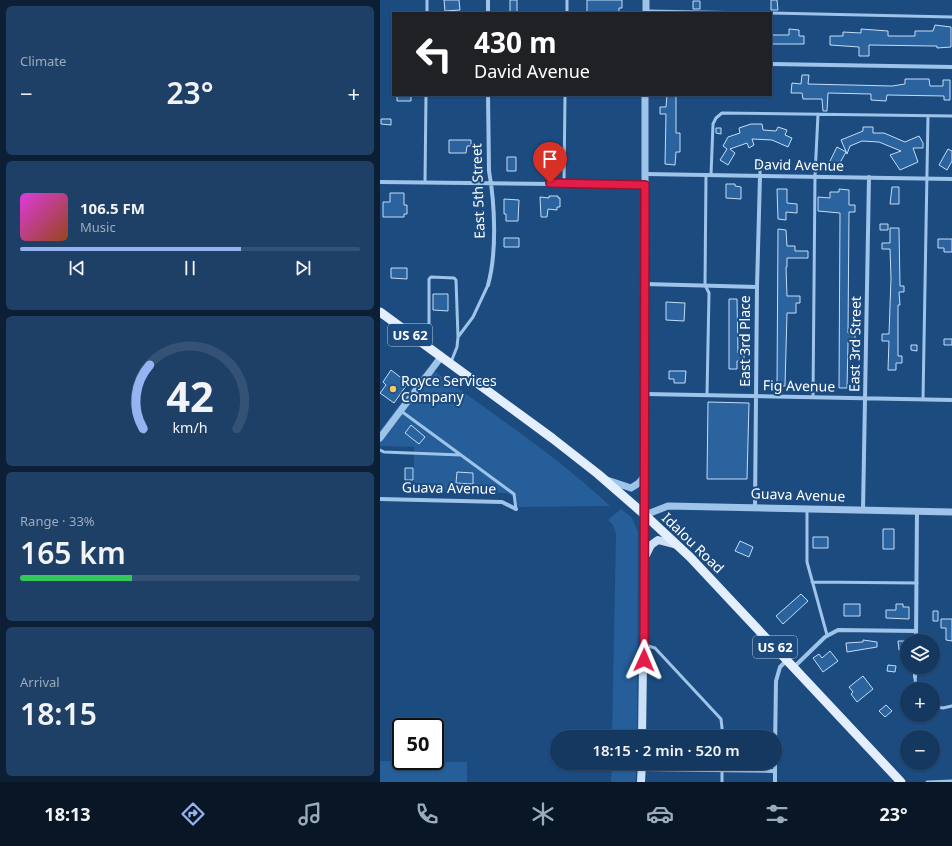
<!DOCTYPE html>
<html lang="en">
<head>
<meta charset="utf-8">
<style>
  :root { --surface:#153860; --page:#1e3f66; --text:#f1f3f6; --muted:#9dacbd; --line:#345275; --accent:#95b2f1 }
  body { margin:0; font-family:"Noto Sans",sans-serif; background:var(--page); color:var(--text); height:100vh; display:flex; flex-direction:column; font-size:15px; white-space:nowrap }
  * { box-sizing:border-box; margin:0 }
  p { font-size:13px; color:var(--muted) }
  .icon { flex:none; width:22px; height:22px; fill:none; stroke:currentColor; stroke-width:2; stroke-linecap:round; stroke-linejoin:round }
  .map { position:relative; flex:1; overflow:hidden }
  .side { display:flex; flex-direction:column; gap:6px; padding:6px; background:#0c1f35; width:380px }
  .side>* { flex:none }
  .guide { position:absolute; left:12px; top:12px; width:380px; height:84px; border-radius:0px; box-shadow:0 1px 3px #0004,0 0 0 1px var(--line); background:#202124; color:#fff; overflow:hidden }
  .buttons { position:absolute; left:520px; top:634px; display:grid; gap:8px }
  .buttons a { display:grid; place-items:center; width:40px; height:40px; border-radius:50%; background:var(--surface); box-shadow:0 1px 3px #0004,0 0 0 1px var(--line); font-size:20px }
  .speed { position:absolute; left:12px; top:718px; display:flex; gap:8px; font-size:20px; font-weight:700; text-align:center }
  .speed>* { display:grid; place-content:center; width:52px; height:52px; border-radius:50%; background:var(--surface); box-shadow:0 1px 3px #0004,0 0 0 1px var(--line); line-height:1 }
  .speed .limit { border:2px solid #111; border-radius:6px; background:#fff; color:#111 }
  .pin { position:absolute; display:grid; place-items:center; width:34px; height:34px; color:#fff; margin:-41px -17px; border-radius:50% 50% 50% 0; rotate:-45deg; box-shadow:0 0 4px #0007 }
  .pin .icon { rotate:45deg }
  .me { position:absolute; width:44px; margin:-22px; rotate:1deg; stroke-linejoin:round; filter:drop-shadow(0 0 3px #0008) }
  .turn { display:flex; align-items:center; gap:14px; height:84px; padding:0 16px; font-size:18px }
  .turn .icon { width:52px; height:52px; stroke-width:2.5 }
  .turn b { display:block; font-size:28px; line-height:34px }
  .big { font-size:30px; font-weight:600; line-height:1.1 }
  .side .card { flex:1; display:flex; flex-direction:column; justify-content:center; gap:6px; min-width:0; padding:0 14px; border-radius:6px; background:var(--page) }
  .side .dial { align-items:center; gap:0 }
  .dial svg { height:104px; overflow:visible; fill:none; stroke:var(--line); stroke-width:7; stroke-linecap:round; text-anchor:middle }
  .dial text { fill:var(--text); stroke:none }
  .song { display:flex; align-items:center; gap:12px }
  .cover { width:48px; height:48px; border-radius:6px; background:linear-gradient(135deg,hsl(300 70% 55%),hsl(20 70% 35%)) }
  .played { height:4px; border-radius:2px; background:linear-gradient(90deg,var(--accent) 65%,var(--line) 65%) }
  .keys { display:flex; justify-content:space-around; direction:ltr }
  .heat { display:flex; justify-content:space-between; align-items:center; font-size:22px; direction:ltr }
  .charge { height:6px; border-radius:3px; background:linear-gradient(90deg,#34c759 33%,var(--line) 0) }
  .trip { position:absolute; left:170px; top:730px; width:232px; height:40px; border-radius:20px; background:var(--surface); box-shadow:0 1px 3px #0004,0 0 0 1px var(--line); font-weight:600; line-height:40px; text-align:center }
  .dock { display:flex; height:64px; justify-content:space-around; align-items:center; background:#081626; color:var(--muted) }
  .dock .icon { width:28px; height:28px }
  .dock .on { color:var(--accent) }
  .dock b { font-size:18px; color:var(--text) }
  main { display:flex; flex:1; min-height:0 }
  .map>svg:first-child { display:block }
  .green { fill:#255e99 }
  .building { fill:#2b639e; stroke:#c4ddf7 }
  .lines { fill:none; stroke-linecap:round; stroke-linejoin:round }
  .service { stroke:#9fc4ea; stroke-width:3 }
  .minor { stroke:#9fc4ea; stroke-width:4 }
  .tertiary { stroke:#9fc4ea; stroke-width:7 }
  .secondary { stroke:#cbe0f7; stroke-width:8 }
  .primary { stroke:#e3eefe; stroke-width:9 }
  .route-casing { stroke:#92132f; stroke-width:10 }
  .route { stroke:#e11d48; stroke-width:7 }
  .poi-dot { fill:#fac75d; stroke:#1c4b80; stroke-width:1.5 }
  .labels { text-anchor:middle; stroke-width:4; stroke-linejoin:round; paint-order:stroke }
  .shield { fill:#1c4b80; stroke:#bbc9d9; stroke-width:1 }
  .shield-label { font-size:13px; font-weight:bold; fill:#fff }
  .street-label { font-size:14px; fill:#fff; stroke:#1c4b80 }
  .poi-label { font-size:14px; fill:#fff; stroke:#1c4b80; text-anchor:start }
</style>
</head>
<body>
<main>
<section class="side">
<div class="card"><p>Climate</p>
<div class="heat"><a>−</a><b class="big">23°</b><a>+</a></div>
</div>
<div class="card">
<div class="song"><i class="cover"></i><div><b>106.5 FM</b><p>Music</p></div></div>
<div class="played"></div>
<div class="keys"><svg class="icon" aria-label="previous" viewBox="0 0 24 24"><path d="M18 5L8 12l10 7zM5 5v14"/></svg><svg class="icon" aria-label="pause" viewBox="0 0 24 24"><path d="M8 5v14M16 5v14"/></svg><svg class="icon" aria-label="next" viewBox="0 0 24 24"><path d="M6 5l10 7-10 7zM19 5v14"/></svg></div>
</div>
<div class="card dial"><svg viewBox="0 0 100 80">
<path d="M14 69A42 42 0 1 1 86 69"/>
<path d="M14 69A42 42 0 0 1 19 20" stroke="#95b2f1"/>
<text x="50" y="56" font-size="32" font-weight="700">42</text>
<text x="50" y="72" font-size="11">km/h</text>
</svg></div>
<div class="card"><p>Range · 33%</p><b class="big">165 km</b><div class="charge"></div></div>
<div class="card"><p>Arrival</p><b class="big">18:15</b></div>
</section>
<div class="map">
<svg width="572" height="782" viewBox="0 0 572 782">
  <rect width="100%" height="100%" fill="#1c4b80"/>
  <path class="green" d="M49,370l8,3c58,43 120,83 173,133l-92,1 -2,-9 -9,-5 -93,-2v-44l-34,-1v-15l42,-57z
    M241,509l11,9 6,14 -1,205h-25l4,-203 -3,-9 -5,-5z
    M0,761l87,1v20h-87z
    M232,763h24v19h-25z"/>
  <path class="building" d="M64,0h15l1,10 -15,1z
    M130,0h7v13l-7,-1z
    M207,0h35v8h-3v5h-32z
    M391,0h6l1,10h-7z
    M313,1h7v8h-7z
    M555,25l16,2v20l-14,1v-2h-4l-64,-1v11h-10v-9l-29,-2v-9h13v-4l18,1v-4l27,2v5h27v-5h18z
    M409,29l10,1v6h5v8h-33v-9h18z
    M422,75h7l-1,9 84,2 13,-2v-5h24l1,7h13v-6h7v20h-6v-4l-57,-1 -1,6 -15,-1v-6l-43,-1 -1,18h-4l-1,-12h-19l-1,-6h-11l1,-10 9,1z
    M17,95h14v6h-14z
    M287,95h9v38h4v19h-4l-1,13 -10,-1 1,-50h-6v-7h6z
    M1,119h10v6l-10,-1z
    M371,124h11l1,6 13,1 2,-4 9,3 -2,5 7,3 -4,9 -16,-7 -20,-1 2,6 -5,3 -2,-5 -17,6 5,4 -7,12 -8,-5 7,-11 -4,-3 5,-9 12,-4 -1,-5z
    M483,127h10v6h11l21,9 14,-6 4,7v5h-10l5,14 -18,8 -10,-15 11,-4 -22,-9 -17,-1 -12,5 -3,8 -6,-14 22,-9z
    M336,128h5v6l-5,-1z
    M69,140h22v6h-4l-1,7h-17z
    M457,147l9,5 -9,16 -8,-5z
    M568,149l4,2v10l-5,9 -8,-5z
    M127,157h9v14h-9z
    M346,184h9v2l6,1v12l-15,-1z
    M512,187h7v17h-9z
    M397,189h10v14l10,1v9l-11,-1v8l-8,-1z
    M459,189l10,1v15h6v7h-6l-1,121h7v7h-6l-1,2 -1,46h-8l1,-175 -22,-2v-14l12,1v-6h9z
    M10,193h14v12h3v9h-3v3h-21v-15h7z
    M169,196h9v2h2v9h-3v3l-9,-1 -1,8h-6l-1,-20 9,1z
    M124,199l15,1 -1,21h-12v-7h-2z
    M500,224h8v6h-8z
    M510,228h9l1,58h4v6h-5l1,13h-2v51h4v7h-6v7h-8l1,-29h-7v-7h7l2,-56 -1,-29h-8v-6h8z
    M398,229l8,1 1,16h8v5h13v7h-21v9h-1l1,29h13v7h-4v10h-9l-2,73h-8z
    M124,238h15v9h-15z
    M558,239h14v13h-8v-4h-6z
    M11,268h16v11l-16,-1z
    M53,294h15v17l-15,-1z
    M349,299h8l1,54h6v8h-7v8h-8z
    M286,302l19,1 -1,18 -18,-1z
    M564,339h8v6h-8z
    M531,345h6v6l-6,-1z
    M11,370l17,13 -14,20 -14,-10 6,-8 -3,-3z
    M289,371h17l-1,12h-11v-4h-5z
    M328,402l41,1 -2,76h-40z
    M31,425l14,12 -6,7 -14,-11z
    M25,468h8v12h-8z
    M77,472l16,1v11l-17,-1z
    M503,529h11v20h-11z
    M433,537h15v11h-15z
    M360,541l13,6 -4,10 -14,-6z
    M421,594l7,7 -25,23 -7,-8z
    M464,604h16v12h-16z
    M516,604h7v3h6v12l-23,-1v-8h10z
    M553,611h5v10h-5z
    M561,619h11v22l-6,-1v-12h-5z
    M483,640l14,2v5l-30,5 -1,-9 17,-1z
    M518,641h9v9h-8z
    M450,651l8,10 -15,11 -10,-14 6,-4 3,4z
    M508,665l8,1 -1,6 -8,-1z
    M483,676l10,13 -16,13 -6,-8 2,-2 -4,-5z
    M506,705l6,6 -7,6 -6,-6z
    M301,730h11v7h-11z"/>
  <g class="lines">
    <path class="service" d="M266,11l108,2
      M47,13v-13
      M187,13v-13
      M391,13l181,4
      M380,159v17
      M326,175l-1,110 4,8 -2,102
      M331,175l2,-51 3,-6 6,-5 230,3
      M45,182l1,-87
      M184,183l1,-88
      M43,340l6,-13v-48l2,-2 23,1 2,2 2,57
      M71,362l6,-15 1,-10 15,-20 15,-32
      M433,397l2,-221 3,-62
      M543,399l5,-283
      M21,411l60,44
      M0,450l4,2 77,3 53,39 2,15
      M427,509v53l20,73
      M432,582l105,1
      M265,645l10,3 66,71 2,18
      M535,677l1,12
      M553,706l10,2 9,-2
      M342,782v-19
      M547,782l25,-1"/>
    <path class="minor" d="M108,0v13
      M391,64l181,3
      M265,174l307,5
      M0,182l265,3
      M265,284l112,3
      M108,285c9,-32 7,-81 1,-114l-1,-76
      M266,394l306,6
      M0,499l122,3 14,7
      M375,507l2,-220 3,-111
      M483,510l6,-333
      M536,641l1,-130
      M414,667l31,-30 13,-7 78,1
      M535,677v-10
      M395,749l1,-68 4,-14 7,-7
      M261,769l134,2
      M395,782v-19"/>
    <path class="tertiary" d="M266,13v-13
      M265,95v420l23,-9 284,6
      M0,438l61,-81
      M227,480l24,8 8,-5 6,-8"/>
    <path class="secondary" d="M266,555l5,-10 7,-5 19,5
      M262,737l3,-222
      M261,782l1,-19"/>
    <path class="primary" d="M0,312l172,126 46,36 47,41 45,42 211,225"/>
  </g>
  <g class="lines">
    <g class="route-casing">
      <path id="route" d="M170,183l95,2 -1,475"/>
    </g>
    <use href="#route" class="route"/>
  </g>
  <circle class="poi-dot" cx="13" cy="389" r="4"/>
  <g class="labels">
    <g class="shield">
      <rect x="8" y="324" width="44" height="22" rx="3"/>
      <rect x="373" y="636" width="44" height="22" rx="3"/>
    </g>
    <g class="shield-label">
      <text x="30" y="340">US 62</text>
      <text x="395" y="652">US 62</text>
    </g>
    <g class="street-label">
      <text transform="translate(419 165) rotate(1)" y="5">David Avenue</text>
      <text transform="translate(98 191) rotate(-92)" y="5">East 5th Street</text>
      <text transform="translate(365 341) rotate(-90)" y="5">East 3rd Place</text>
      <text transform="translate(475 344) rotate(-89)" y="5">East 3rd Street</text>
      <text transform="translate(419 386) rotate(1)" y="5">Fig Avenue</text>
      <text transform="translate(69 488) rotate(1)" y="5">Guava Avenue</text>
      <text transform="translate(418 495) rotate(2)" y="5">Guava Avenue</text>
      <text transform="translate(313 543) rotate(44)" y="5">Idalou Road</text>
    </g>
    <g class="poi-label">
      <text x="21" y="386">Royce Services<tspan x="21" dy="16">Company</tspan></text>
    </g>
  </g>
</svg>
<div class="buttons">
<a><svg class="icon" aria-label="layers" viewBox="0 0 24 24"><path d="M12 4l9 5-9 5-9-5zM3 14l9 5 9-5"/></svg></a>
<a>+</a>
<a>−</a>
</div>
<div class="speed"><div class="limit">50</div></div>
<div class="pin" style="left:170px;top:183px;background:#d93025"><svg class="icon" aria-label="arrive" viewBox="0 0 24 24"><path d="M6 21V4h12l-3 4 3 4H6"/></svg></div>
<svg class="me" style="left:264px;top:660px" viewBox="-20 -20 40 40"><path d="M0-17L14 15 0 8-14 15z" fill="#e11d48" stroke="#fff" stroke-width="4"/></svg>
<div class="trip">18:15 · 2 min · 520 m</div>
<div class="guide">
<div class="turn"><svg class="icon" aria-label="left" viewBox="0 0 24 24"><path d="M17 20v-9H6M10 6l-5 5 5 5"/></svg><div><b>430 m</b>David Avenue</div></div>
</div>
</div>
</main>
<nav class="dock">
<b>18:13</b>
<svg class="icon on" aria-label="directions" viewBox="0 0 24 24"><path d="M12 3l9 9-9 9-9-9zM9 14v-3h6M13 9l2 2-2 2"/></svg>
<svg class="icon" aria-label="music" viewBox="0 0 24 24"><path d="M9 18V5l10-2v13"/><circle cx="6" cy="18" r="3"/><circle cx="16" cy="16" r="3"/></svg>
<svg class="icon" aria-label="phone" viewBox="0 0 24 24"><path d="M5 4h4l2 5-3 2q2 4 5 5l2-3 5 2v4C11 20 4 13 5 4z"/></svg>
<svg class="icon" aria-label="climate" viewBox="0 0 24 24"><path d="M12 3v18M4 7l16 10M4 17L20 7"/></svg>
<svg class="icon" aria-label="car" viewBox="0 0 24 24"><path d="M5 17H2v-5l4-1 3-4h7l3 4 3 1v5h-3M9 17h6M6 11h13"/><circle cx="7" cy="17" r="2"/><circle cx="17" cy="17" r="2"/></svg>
<svg class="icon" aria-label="filters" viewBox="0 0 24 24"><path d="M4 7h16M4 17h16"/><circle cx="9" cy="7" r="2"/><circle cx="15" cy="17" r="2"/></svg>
<b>23°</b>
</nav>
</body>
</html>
